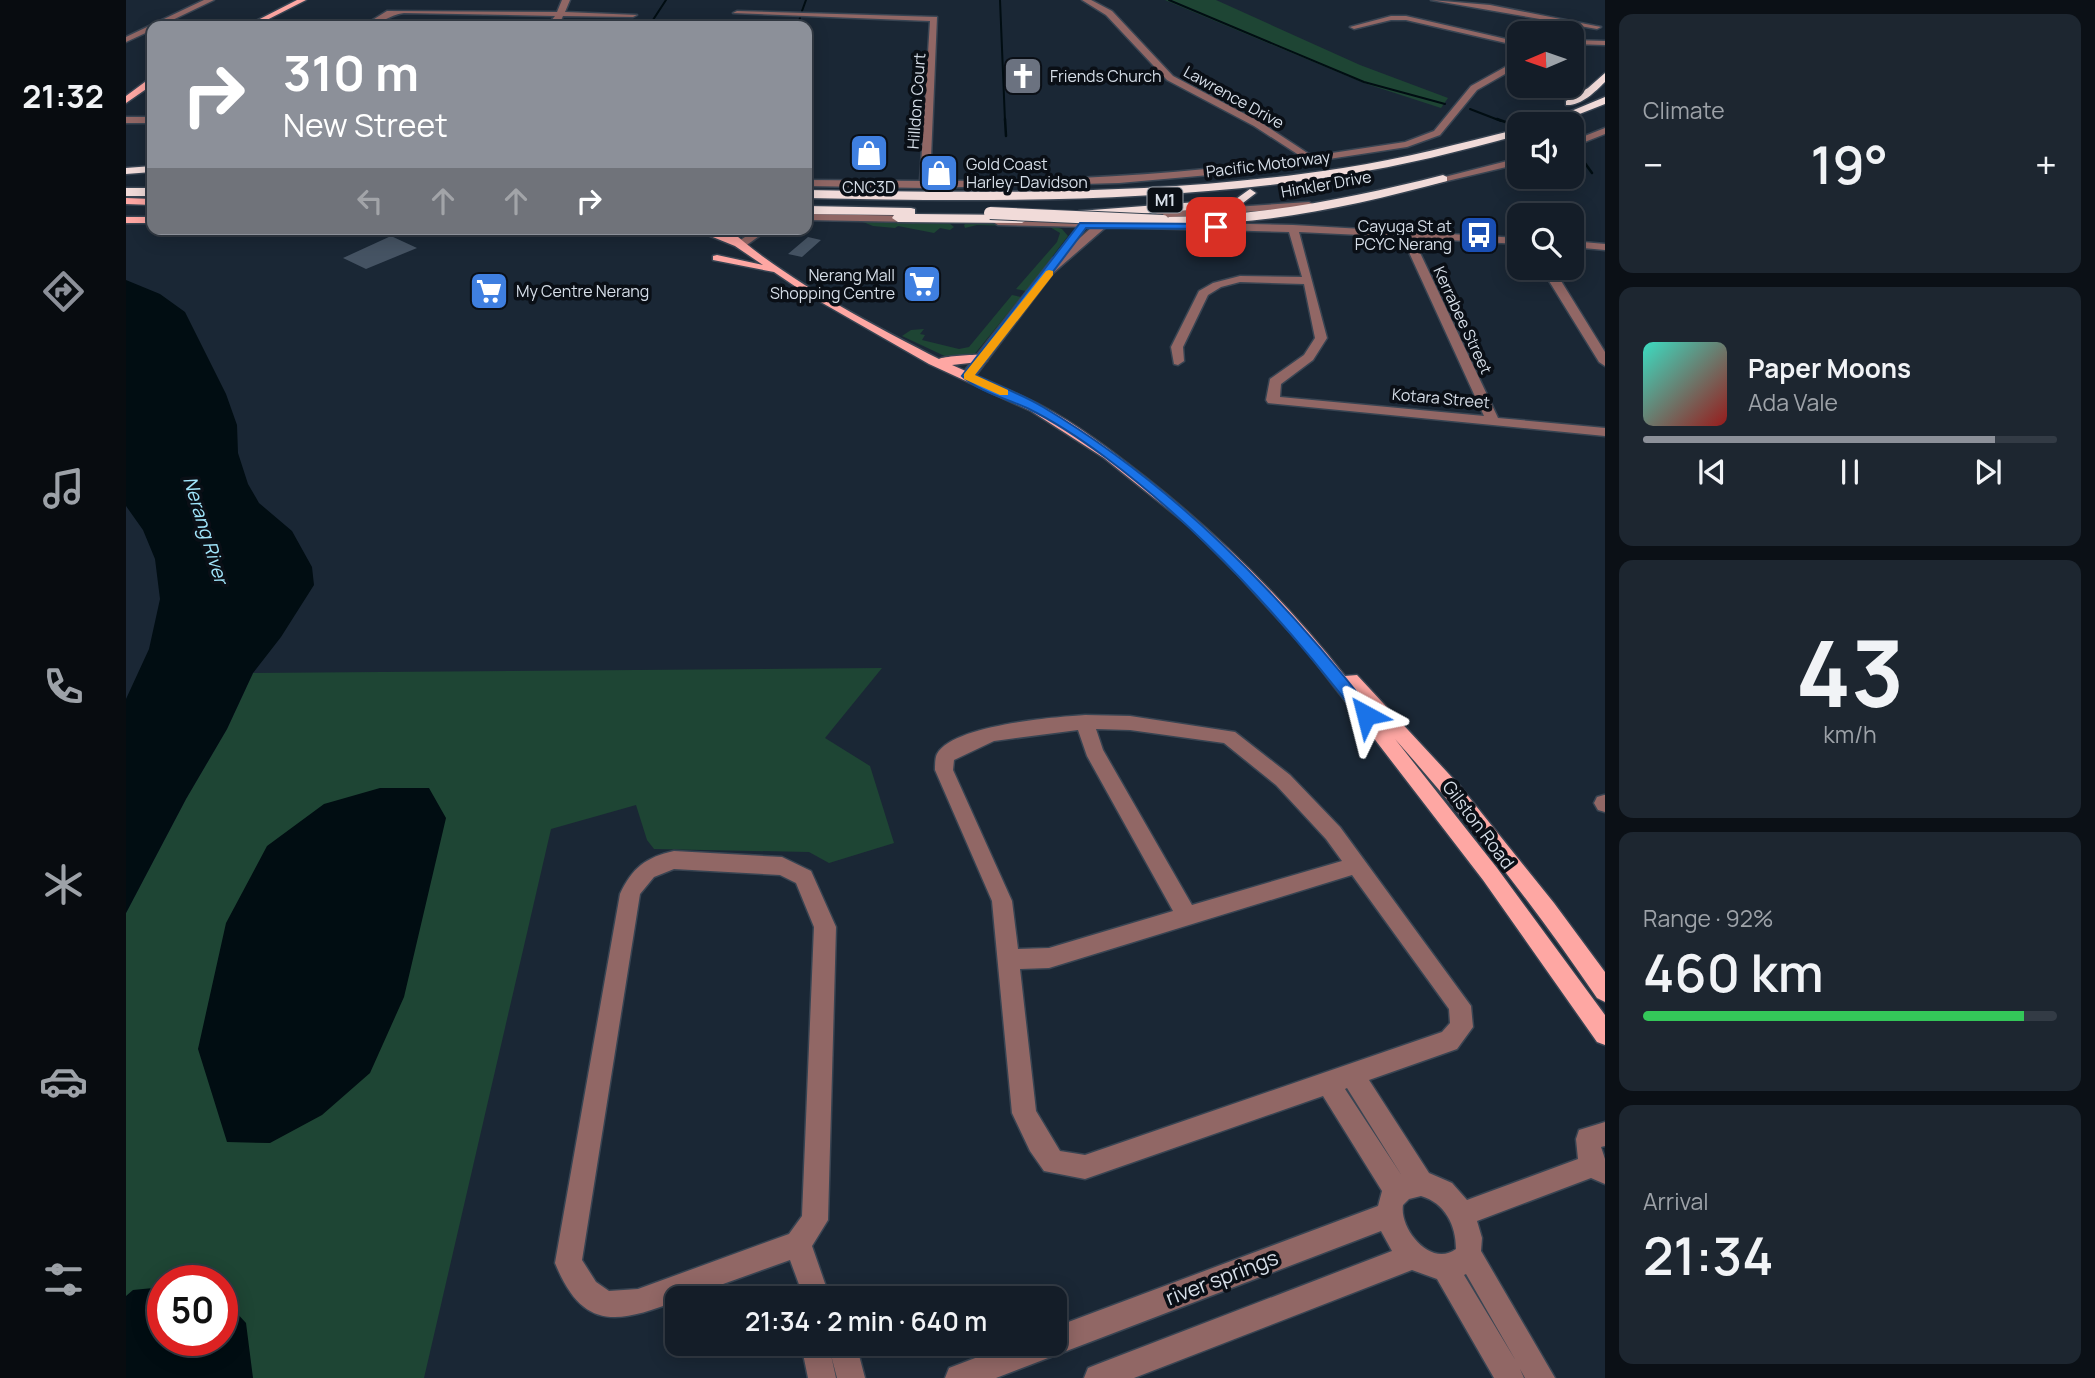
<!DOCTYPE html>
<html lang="en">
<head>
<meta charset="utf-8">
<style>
  :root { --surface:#141d28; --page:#1d2630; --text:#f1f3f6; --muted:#9da2a8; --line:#333b45; --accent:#8c9099 }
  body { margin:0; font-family:Manrope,sans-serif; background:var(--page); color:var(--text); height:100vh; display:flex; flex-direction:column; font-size:26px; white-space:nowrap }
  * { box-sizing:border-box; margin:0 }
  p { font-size:23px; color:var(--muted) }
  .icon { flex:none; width:38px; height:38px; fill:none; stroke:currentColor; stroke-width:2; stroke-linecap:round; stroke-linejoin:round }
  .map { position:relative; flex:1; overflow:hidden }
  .details { display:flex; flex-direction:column; gap:14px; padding:14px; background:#0b1016; width:490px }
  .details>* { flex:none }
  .hud { position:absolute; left:21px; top:21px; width:665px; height:214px; border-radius:14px; box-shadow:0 4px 18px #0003,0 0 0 2px var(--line); background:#8c9099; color:#fff; overflow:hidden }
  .needle { width:46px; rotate:268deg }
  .fabs { position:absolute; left:1381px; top:21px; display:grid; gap:14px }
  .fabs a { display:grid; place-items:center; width:77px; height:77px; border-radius:14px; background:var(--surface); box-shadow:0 4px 18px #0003,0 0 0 2px var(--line); font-size:35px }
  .speed { position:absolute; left:21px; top:1265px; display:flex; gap:14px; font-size:35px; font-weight:700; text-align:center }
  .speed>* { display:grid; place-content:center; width:91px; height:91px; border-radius:50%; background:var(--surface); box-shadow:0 4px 18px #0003,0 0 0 2px var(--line); line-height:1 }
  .speed .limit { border:10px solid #d22; background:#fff; color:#111 }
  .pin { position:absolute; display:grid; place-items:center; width:60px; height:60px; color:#fff; margin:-30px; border-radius:14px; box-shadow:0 4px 10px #0006 }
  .me { position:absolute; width:77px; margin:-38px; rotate:322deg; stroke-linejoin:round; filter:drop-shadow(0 0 5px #0008) }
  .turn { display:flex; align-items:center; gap:24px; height:147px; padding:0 21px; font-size:32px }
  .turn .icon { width:91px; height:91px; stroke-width:2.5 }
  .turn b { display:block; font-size:49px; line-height:60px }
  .lanes { display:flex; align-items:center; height:66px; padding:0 21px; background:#0003; justify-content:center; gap:35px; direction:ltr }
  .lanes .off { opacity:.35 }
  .big { font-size:52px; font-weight:600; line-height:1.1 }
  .details .tile { flex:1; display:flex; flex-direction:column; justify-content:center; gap:10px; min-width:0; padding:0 24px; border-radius:14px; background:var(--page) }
  .details .dial { align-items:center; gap:0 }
  .dial b { font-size:91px; line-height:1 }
  .song { display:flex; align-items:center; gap:21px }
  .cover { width:84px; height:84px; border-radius:10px; background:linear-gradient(135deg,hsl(170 70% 55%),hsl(0 70% 35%)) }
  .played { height:7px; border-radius:4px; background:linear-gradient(90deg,var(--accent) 85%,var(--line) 85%) }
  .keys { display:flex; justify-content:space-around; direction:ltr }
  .heat { display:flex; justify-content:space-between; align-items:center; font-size:38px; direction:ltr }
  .charge { height:10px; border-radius:5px; background:linear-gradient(90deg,#34c759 92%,var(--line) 0) }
  .trip { position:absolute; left:539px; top:1286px; width:402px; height:70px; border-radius:14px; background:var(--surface); box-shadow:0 4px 18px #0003,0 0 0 2px var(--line); font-weight:600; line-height:70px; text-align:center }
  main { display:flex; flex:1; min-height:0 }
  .menu { display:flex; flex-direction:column; width:126px; justify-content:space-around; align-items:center; background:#080c10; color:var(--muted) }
  .menu .icon { width:49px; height:49px }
  .menu .on { color:var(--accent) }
  .menu b { font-size:32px; color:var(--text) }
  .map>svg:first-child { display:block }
  .green { fill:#1e4534; fill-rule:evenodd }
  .water { fill:#010d12 }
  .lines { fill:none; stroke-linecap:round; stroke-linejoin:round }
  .stream-far1 { stroke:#010d12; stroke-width:2 }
  .stream { stroke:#010d12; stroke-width:2.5 }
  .building { fill:#455363 }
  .minor-casing { stroke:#384452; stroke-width:3 }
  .major-casing { stroke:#384452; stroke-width:3 }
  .highway-casing { stroke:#384452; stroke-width:3 }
  .minor { fill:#916765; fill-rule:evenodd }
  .major { fill:#fea7a3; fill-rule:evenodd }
  .highway { fill:#f1dbd9; fill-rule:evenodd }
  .highway-bridge-casing { stroke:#384452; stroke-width:14; stroke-linecap:butt }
  .highway-bridge { stroke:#f1dbd9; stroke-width:12 }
  .route { fill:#1a73e8; stroke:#114b97; stroke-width:2 }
  .slow { fill:#f59e0b }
  .labels { text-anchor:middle; stroke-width:7; stroke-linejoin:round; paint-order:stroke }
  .far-poi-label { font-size:16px; fill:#d6dee8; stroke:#0a0f16; text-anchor:start }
  .far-street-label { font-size:16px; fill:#d6dee8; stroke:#0a0f16 }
  .shield { fill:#0a0f16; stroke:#99a0a9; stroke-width:2 }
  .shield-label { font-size:16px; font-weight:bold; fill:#d6dee8 }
  .street-label { font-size:18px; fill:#d6dee8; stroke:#0a0f16 }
  .water-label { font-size:19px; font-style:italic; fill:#a1e5fb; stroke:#0a0f16 }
  .near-street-label { font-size:21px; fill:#d6dee8; stroke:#0a0f16 }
</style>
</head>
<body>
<main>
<nav class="menu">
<b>21:32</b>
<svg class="icon on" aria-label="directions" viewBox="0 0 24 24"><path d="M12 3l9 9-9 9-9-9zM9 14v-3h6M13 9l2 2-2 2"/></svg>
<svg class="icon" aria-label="music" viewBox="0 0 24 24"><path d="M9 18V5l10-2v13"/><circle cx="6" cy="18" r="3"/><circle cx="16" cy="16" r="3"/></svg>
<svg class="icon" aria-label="phone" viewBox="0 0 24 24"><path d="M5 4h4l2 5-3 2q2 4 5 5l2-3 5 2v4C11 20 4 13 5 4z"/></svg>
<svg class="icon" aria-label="climate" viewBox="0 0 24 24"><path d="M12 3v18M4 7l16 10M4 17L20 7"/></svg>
<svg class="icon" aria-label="car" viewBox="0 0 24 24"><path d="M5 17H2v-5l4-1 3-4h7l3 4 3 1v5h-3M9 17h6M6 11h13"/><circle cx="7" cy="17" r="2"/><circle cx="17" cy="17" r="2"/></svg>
<svg class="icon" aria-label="filters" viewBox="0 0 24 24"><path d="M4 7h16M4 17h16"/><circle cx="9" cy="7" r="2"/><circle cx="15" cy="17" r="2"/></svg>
</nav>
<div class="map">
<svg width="1479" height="1378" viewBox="0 0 1479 1378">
  <rect width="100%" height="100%" fill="#1a2735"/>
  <path class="green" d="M1039,0h51l144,65 88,33 -7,10 -77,-25z
    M737,219l85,3 6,5 -4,3 -10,-2 -6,5 -36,-7 -3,2 -22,-2 -10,-4z
    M841,222l83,3 12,4 6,7 -42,55 -10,-2 41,-47 3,-9 -10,-6 -73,-2 -12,3 -1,-3z
    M886,295l9,2 -48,59 -22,3 -49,-23 9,-6 13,-1 -4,5 5,1 -3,5 37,9 10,-2z
    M756,668l-57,70 45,28 24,77 -65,20 -20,-11 -155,-3 -7,-9 -11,-35 -85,24 -127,549h-298v-465l60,-114 41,-70 26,-56zM37,1281h59v59h-59z"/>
  <path class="water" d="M0,280l34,14 25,18 41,82 11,31 1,28 10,31 11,19 33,28 20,36 2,18 -33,52 -28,36 -26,56 -41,70 -60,114v-214l23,-50 11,-50 -5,-40 -12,-29 -17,-24z
    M254,788h49l17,30 -42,179 -34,76 -48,42 -52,28 -43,-1 -29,-93 28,-126 41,-77 57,-42z
    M37,1287v53h59v-43l24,26 7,55h-127v-82l7,-6z"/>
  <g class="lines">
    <path class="stream-far1" d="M874,0l5,121
      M1043,0l195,82 81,22
      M676,11l4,-11
      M523,26l17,-26
      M671,26l3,-8
      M1344,109l31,12"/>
    <path class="stream" d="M879,119l1,17
      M1371,119l14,5
      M1451,152l15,21"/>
  </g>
  <path class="building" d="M265,236l26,12 -51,21 -23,-11z
    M682,237l13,3 -19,17 -14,-3z"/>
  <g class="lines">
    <g class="minor-casing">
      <path id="minor" d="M78,0h10l-54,26h-8v4l-26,12v-5z
        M436,0h8l-5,12 72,3 -4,2 -70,-1 -4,9 -12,1 8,-10 -151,-3c-16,2 -27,14 -41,13l24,-15 170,1z
        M956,0h9l21,11 61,65 87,46 52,34 93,-14 29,-11 37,-45 45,-25h3v5l-42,24 -37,45 -33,12 -164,25 -124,11 -194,5 -118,-2v-6l113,1 10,-160 -197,-8 4,-2 200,6 -7,164c125,0 249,-5 372,-24l-48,-31 -87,-46 -61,-65z
        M1305,0l59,5 111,22 -4,2z
        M1265,16h15l113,26v4l-113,-26h-15l-37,9 -4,-2z
        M1446,40l33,1v4l-33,-1z
        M0,117h26v6h-26z
        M1479,128v6l-33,13v-6z
        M1393,158v6l-93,22 -5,-3z
        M1183,202l5,3 -1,2 -154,11 -5,-3 5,-3z
        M681,214l107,2 5,3 -5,3 -107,-2z
        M981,219l5,2 181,4 226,13v6l-106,-6 85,180 107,10v8l-337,-33 -2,-3 4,-21 34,-24 11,-17 -11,-54 -64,-2 -19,5 -13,8 -25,52 1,14 -6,4 -4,-1 -3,-17 28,-56 14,-8 27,-7 62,1 -13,-45 -183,-5 -53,46 -80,106h-10v-6l90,-115 6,-1 33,-30 -94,-2 -5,-3 1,-2 107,1zM1173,232l103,5 82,179 -204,-19 1,-13 32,-24 14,-22z
        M631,229h12l-25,18h-8v-4z
        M1446,241l33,3v6l-33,-3z
        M1415,268h12l52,84v14l-6,-4z
        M959,715l45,1 105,16 55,43 50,52 131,179 2,21 -16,22 -88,31 60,93 23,10 15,17 111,-41 -2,-20 3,-9 26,-8v24l-4,1 4,12v25l-14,-6 -114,43 5,17 -1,13 74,127h-30l-5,-9 4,9h-30l-57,-99 -25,-9 -278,108h-50l4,-10 10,-4 294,-113 -11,-20 -385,147h-51l4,-10 63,-24h43v-17l323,-121 4,-15 -59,-95 -238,83 -41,-8 -14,-20 -18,-38 -20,-212 -57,-131c0,-5 0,-12 2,-16 15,-29 118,-37 148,-39zM970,729l34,1 94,13 52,42 50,54 16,22 -150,44 -89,-155zM952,730l9,26 86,155 -124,37 -31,1 -6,-48 -59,-131 1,-10 40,-19zM1226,875l97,134 1,14 -8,9 -357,123 -25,-4 -24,-40 -16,-142 29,-1zM1221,1088l55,88 -57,-87zM1295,1196c24,7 35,29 35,53 -25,19 -57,-20 -53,-44l6,-6zM1340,1274l50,87 -52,-86z
        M1478,795h1v17l-7,-2 -4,-7 3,-6z
        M548,851l108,6 29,14 25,56 -8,293 -16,26 18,52h-26l-14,-38 -106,38h-7v3c-59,22 -94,31 -122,-38l65,-369c12,-26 26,-37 54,-43zM548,869l106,6 16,8 18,44 -12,289 -13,18 -151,55 -29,2 -13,-9 -14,-22 58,-366 14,-17z
        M675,1344h55l9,34h-28l-6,-23 5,23h-28z"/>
    </g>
    <g class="major-casing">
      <path id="major" d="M171,0h9l-51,26h-9z
        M23,79h3v6l-26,18v-7z
        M0,198l26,1v6l-26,-1z
        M0,217h26v6h-26z
        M567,229h15l15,6 -5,-6h11c53,49 146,97 210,130 6,-3 40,-5 48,-4v6l-35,4c29,13 59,25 88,40 37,19 72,46 105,72 75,59 141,124 200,199l12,-1 103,111 94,117 51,69v30l-8,-4c-62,-91 -129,-177 -202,-259l102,129 108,147v30l-8,-3 -114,-162 -177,-230 -69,-76 -48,-48 -85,-68 -73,-47 -102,-47 -124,-71 -31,-21 -61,-12v-4l4,-1 46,10 -28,-19z"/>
    </g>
    <g class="highway-casing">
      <path id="highway" d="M1479,73v9c-10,10 -24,24 -39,23v-4l22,-13z
        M1479,97v7l-51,20h-14z
        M1393,129v6c-58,16 -117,31 -176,40 -177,28 -358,27 -536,23v-8c179,3 358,6 536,-22 60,-9 118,-25 176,-39z
        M26,166v6l-26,2v-6z
        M1317,175l4,2v4c-83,22 -167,42 -254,43 -10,1 -23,3 -30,-3l6,-4c94,-1 183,-19 274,-42z
        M0,188h26v8h-26z
        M1124,189l6,4 -17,13 -160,13 -6,-4 6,-4 157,-12z
        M681,206l104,2 4,1v5l107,1 6,4 -6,4 -124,-1 -6,-4 2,-3 -87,-1z"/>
    </g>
    <use href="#minor" class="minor"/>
    <use href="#major" class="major"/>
    <use href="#highway" class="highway"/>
    <g class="highway-bridge-casing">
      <path id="highway-bridge" d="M864,213l173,8"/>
    </g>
    <use href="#highway-bridge" class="highway-bridge"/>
  </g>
  <path class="route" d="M954,223l136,1 5,3 -5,2 -130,-1 -111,147c23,11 47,19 68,32 131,78 235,185 328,303l3,5 -3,4h-11c-75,-97 -156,-188 -255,-262 -23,-17 -50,-35 -76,-48 -21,-10 -50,-17 -67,-33z"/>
  <path class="slow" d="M923,270l4,1v4l-78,100 33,15v5h-8l-36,-16v-5l82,-103z"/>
  <defs>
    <g id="church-square" transform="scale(2.0125)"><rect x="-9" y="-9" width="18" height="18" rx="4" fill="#6b7280" stroke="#0a0f16"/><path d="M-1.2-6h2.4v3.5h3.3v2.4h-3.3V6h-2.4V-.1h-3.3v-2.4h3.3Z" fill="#fff"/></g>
    <g id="shop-square" transform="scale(2.0125)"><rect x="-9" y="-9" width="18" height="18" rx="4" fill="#3f7fe0" stroke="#0a0f16"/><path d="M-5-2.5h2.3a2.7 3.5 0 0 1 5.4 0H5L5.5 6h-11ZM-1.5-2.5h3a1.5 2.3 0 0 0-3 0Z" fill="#fff"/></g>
    <g id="bus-square" transform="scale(2.0125)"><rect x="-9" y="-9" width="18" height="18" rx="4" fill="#1a4fb4" stroke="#0a0f16"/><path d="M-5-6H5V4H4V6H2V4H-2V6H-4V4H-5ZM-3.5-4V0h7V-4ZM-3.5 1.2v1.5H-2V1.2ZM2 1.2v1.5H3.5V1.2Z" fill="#fff"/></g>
    <g id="supermarket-square" transform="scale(2.0125)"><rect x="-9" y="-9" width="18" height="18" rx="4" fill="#3f7fe0" stroke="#0a0f16"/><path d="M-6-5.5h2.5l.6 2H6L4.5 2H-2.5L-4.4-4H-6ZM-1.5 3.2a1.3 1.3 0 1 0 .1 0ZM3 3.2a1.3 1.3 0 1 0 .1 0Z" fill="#fff"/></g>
  </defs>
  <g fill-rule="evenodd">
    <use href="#church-square" x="897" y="76"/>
    <use href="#shop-square" x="743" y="153"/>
    <use href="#shop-square" x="813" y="173"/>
    <use href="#bus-square" x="1353" y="235"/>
    <use href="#supermarket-square" x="796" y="284"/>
    <use href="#supermarket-square" x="363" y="291"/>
  </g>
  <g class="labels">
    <g class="far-poi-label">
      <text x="924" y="82">Friends Church</text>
      <text x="840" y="170">Gold Coast<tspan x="840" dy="18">Harley-Davidson</tspan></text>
      <text x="743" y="193" text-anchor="middle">CNC3D</text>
      <text x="1326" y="232" text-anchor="end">Cayuga St at<tspan x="1326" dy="18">PCYC Nerang</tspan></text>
      <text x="769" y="281" text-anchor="end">Nerang Mall<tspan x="769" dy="18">Shopping Centre</tspan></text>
      <text x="390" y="297">My Centre Nerang</text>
    </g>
    <g class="far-street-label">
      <text transform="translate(1108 97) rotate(29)" y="6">Lawrence Drive</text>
      <text transform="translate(790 101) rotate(-86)" y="6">Hilldon Court</text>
      <text transform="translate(1142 164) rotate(-7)" y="6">Pacific Motorway</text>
      <text transform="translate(1200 184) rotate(-10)" y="6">Hinkler Drive</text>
      <text transform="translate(1337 320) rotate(65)" y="6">Kerrabee Street</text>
      <text transform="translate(1315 398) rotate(5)" y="6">Kotara Street</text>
    </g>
    <rect class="shield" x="1021.5" y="187.5" width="35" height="25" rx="5"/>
    <g class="shield-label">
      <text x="1039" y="206">M1</text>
    </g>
    <g class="street-label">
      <text transform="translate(1352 825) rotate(53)" y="6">Gilston Road</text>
    </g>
    <g class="water-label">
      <text transform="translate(80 530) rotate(73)" y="7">Nerang River</text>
    </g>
    <g class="near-street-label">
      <text transform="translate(1096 1278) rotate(-21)" y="7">river springs</text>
    </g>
  </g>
</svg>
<div class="fabs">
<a><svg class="needle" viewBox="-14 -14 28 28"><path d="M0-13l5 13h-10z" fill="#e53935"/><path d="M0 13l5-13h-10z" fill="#9da2a8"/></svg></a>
<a><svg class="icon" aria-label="sound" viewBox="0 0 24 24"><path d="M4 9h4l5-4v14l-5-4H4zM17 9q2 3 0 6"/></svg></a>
<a><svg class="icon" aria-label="search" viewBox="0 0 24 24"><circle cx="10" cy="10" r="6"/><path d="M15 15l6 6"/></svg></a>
</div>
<div class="speed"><div class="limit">50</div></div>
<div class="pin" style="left:1090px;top:227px;background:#d93025"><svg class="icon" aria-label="arrive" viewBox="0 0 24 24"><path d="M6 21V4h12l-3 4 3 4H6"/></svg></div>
<svg class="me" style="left:1240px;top:715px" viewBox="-20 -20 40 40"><path d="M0-17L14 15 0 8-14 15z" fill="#1a73e8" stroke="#fff" stroke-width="4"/></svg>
<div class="trip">21:34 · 2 min · 640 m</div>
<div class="hud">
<div class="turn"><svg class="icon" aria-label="right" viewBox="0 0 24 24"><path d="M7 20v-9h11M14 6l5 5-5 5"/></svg><div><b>310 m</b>New Street</div></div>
<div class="lanes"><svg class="icon off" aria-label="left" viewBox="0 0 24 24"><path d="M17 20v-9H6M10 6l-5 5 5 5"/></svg><svg class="icon off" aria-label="ahead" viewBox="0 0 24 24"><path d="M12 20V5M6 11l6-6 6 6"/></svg><svg class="icon off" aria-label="ahead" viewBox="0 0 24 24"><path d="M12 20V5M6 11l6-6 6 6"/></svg><svg class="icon" aria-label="right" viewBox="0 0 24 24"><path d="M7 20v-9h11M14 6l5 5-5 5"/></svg></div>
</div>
</div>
<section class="details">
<div class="tile"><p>Climate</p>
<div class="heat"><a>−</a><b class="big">19°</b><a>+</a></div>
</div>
<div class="tile">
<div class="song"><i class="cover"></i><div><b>Paper Moons</b><p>Ada Vale</p></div></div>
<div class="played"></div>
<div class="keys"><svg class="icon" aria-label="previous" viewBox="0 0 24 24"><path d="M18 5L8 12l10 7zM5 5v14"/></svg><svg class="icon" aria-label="pause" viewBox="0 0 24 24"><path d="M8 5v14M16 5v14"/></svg><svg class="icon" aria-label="next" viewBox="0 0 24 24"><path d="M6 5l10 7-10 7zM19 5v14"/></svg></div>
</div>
<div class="tile dial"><b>43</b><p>km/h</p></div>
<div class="tile"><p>Range · 92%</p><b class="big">460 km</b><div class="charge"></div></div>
<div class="tile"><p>Arrival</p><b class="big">21:34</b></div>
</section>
</main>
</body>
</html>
